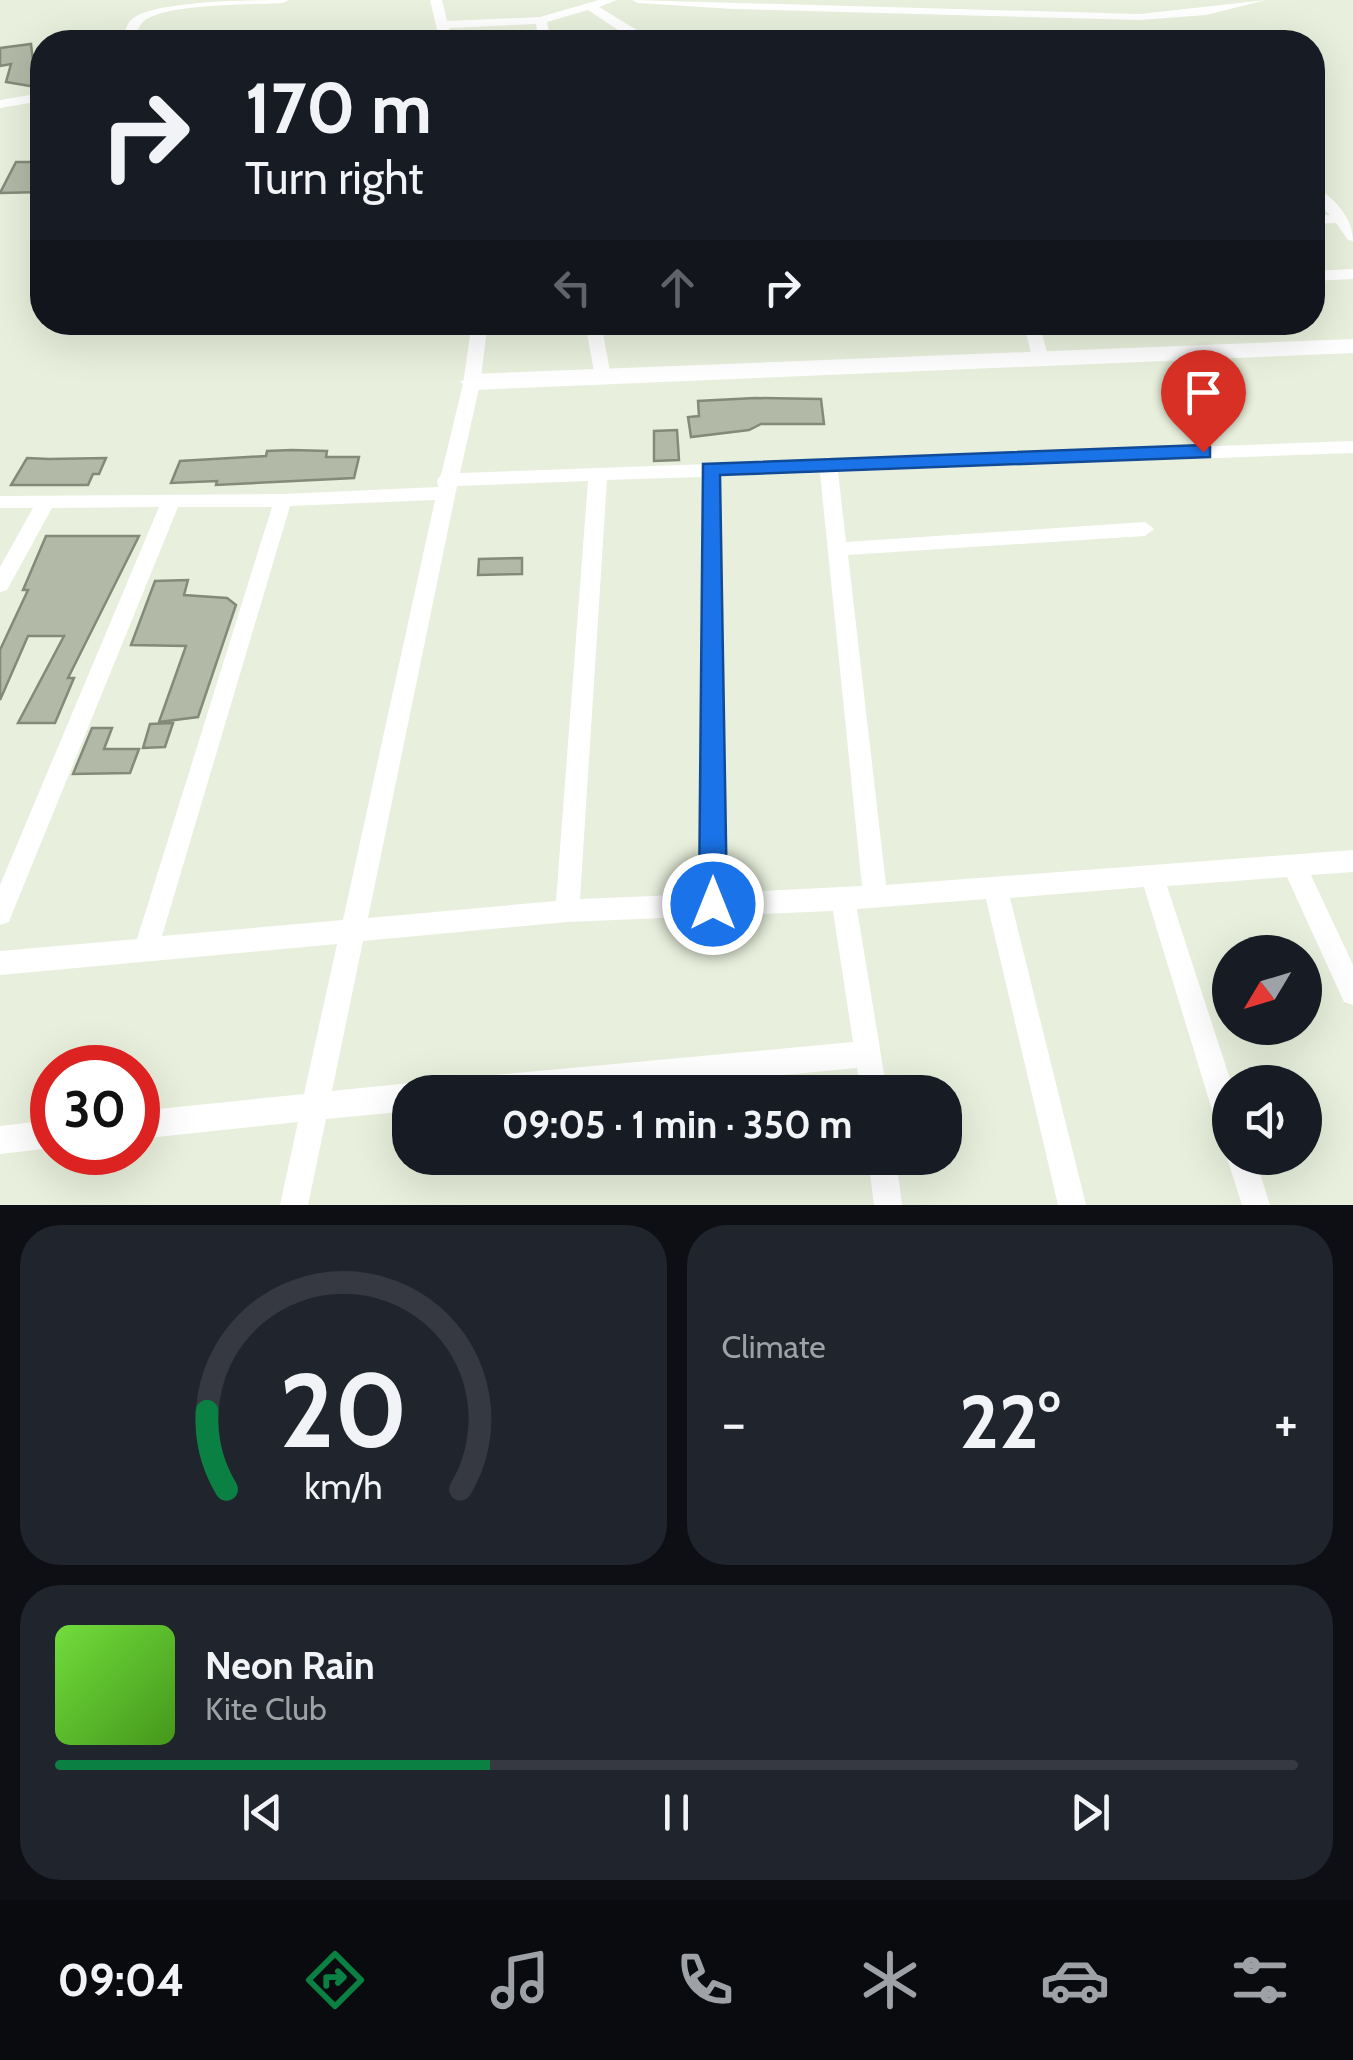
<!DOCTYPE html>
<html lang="en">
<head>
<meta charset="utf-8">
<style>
  :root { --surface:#171b24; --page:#20242c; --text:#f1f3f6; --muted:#9ea1a6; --line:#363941; --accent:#0b8043 }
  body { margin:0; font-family:Cabin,sans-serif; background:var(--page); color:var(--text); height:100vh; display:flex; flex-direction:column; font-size:38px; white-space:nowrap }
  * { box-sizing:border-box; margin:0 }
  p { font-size:32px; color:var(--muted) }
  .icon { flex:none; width:55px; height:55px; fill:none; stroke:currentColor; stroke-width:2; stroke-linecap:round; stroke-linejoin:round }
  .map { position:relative; height:1205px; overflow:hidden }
  .side { display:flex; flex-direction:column; gap:20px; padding:20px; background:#0d0f14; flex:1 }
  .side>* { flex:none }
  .banner { position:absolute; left:30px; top:30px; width:1295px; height:305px; border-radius:40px; box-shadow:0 10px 40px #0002; background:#171b24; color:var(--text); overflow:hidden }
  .needle { width:65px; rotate:232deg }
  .fabs { position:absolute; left:1212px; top:935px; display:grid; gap:20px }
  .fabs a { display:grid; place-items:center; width:110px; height:110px; border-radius:50%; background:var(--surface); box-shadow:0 10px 40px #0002; font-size:50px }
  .speed { position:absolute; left:30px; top:1045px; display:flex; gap:20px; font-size:50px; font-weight:700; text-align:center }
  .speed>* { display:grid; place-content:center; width:130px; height:130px; border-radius:50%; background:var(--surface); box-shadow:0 10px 40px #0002; line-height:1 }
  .speed .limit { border:15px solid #d22; background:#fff; color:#111 }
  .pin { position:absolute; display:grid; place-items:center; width:85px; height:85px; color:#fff; margin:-102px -42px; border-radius:50% 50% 50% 0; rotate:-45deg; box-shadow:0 0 10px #0007 }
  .pin .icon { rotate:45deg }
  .me { position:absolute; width:110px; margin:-55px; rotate:0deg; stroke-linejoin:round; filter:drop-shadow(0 0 8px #0008) }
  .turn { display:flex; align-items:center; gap:35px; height:210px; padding:0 50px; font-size:45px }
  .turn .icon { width:130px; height:130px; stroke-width:2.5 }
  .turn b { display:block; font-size:70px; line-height:85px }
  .lanes { display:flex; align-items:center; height:95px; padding:0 50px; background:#0003; justify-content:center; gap:50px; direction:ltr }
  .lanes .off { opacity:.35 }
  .big { font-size:75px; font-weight:700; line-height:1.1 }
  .side .widget { flex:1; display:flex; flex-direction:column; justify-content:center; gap:15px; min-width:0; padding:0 35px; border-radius:40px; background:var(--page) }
  .side .dial { align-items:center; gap:0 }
  .dial svg { height:260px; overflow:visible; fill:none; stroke:var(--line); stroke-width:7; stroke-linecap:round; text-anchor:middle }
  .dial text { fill:var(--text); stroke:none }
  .song { display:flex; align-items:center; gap:30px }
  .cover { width:120px; height:120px; border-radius:15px; background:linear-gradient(135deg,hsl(100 70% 55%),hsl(100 70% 35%)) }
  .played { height:10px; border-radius:5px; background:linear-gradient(90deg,var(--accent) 35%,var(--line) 35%) }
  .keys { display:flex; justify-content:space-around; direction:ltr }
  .heat { display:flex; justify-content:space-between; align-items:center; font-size:55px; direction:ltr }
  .side .tiles { flex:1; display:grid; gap:20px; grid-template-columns:1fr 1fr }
  .widget:last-child { grid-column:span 2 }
  .trip { position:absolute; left:392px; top:1075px; width:570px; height:100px; border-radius:40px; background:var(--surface); box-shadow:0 10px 40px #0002; font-weight:700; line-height:100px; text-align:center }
  .tab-bar { display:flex; height:160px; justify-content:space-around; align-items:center; background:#090b0e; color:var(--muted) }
  .tab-bar .icon { width:70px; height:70px }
  .tab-bar .selected { color:var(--accent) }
  .tab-bar b { font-size:45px; color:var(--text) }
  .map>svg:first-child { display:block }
  .building { fill:#b2b9a7; stroke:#848a79; stroke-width:2.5 }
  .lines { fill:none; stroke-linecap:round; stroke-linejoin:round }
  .street { fill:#fff; fill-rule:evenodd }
  .secondary { fill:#fff; fill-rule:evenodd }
  .route { fill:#1a73e8; stroke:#114b97; stroke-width:2.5 }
</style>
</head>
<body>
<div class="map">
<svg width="1353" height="1205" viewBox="0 0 1353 1205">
  <rect width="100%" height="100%" fill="#e8efdc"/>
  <path class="building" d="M31,44l5,43 -30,-5 5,-18 -11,2v-18z
    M16,162h26v30l-42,1z
    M755,398l66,1 3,25h-63l-12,6 -58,7 -3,-20 11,-1 -1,-15z
    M677,430l2,30 -25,1v-30z
    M292,450l35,1 -1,6h33l-5,21 -138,7 1,-4 -46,2 9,-22 86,-5 1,-5z
    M27,458l22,1 57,-1 -7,16h-6l-5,11h-77z
    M46,536h93l-71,142h6l-19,45h-37l46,-87h-36l-28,64v-50l28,-60h-5z
    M522,558v16l-44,1 1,-16z
    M188,580l-4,15 43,3 9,7 -38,112 -39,5 27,-76 -55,-1 24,-64z
    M173,723l-8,24 -22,1 7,-24z
    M92,728h20l-8,21h35l-9,24 -57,1z"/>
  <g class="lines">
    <path class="street" d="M289,0l-6,3c-29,2 -120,0 -140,19 -5,5 -7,13 -9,20h-12c2,-7 4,-17 9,-22 21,-20 125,-20 158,-20z
      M430,0h12l5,21 93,-4 59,-17h18l-18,7 46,28 3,7h-12l-48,-32 -41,12 4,20h-12l-3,-18 -87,4 3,14h-12z
      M632,0l508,14 126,-14 -60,15 -66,5 -407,-11 -95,-6z
      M42,93v8l-42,7v-8z
      M1312,186c22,10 41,32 41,55l-5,-1 -12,-17 -24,1v-8l18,-1 -18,-18z
      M1353,269v10l-41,2v-10z
      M472,322h16l-8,62 -20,89 361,-13 7,-3 7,3 518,-19v12l-515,19 8,70 299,-20 9,7 -9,7 -297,19 38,330 467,-35v22l-42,3 42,90v40l-9,-3 -57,-125 -120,9 64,196 -1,55 -10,-4 -4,-10 -72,-236 -134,11 76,307h-28l-72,-306 -129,10 30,183h-26l-4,-24 -256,24h-153l4,-10 10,-4 391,-36 -20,-131 -266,11 -204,19 -31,150 78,-8 10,4 2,5h-12v19l-84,8 -18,86h-28l18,-83 -160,17v-28l166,-17 33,-150 -337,31v-24l137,-12 135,-432h-94l-166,407 -3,8 -9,3v-40l159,-378 -107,1 -45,82 -7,2v-25l33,-59h-33v-12l283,-2 155,-7 -1,-7 4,-5 22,-91zM820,473l42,413 -137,7 -6,-417zM701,477v417l-121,5 27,-419zM588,481l-32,420 -188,17 89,-432zM435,500l-92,420 -181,16 128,-430z
      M585,322h16l10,55 -2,4h-12l-2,-4z
      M1023,322h16l10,38 -2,4h-12l-2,-4z
      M52,1120v28l-52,6v-28z
      M1230,1151v7h25l15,47h-28l-15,-47z
      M868,1158h28l6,47h-28z"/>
    <path class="secondary" d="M1353,339v14l-880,37 -13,-8 13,-8z"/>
  </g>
  <path class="route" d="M1203,445l7,2v10l-490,18 7,429 -4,9 -10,3 -10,-3 -4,-9 4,-440z"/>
</svg>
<div class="fabs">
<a><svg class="needle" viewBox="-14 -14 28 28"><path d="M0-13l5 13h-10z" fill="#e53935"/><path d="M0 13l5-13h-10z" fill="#9ea1a6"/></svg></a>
<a><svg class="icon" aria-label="sound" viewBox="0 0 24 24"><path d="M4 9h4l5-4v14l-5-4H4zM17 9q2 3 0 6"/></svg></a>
</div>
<div class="speed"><div class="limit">30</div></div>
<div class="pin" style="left:1203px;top:452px;background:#d93025"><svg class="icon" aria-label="arrive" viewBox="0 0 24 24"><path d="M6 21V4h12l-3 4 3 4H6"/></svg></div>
<svg class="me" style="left:713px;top:904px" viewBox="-20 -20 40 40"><circle r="17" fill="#1a73e8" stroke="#fff" stroke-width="3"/><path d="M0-11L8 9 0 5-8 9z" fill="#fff"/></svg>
<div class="trip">09:05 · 1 min · 350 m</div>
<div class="banner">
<div class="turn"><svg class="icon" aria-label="right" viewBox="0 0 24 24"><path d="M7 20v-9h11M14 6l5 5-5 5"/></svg><div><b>170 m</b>Turn right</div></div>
<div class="lanes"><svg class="icon off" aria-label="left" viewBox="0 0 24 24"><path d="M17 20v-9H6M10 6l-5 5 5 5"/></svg><svg class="icon off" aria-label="ahead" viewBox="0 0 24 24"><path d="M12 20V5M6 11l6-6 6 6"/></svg><svg class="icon" aria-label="right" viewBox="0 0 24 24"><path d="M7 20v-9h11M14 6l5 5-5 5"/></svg></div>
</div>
</div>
<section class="side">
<div class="tiles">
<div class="widget dial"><svg viewBox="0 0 100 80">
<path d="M14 69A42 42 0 1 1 86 69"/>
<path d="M14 69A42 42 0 0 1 8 45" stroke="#0b8043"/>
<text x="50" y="56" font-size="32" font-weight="700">20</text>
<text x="50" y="72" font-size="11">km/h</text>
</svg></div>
<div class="widget"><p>Climate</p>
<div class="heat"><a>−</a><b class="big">22°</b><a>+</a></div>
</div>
<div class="widget">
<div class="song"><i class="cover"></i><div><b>Neon Rain</b><p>Kite Club</p></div></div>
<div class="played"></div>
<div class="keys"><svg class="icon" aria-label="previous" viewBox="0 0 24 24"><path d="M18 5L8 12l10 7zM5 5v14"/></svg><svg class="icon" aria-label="pause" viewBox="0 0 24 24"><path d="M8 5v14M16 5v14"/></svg><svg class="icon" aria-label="next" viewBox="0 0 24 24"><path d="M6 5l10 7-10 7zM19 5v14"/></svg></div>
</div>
</div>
</section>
<nav class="tab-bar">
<b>09:04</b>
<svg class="icon selected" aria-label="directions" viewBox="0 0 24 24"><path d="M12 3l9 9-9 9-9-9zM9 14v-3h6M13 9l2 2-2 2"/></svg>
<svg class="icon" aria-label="music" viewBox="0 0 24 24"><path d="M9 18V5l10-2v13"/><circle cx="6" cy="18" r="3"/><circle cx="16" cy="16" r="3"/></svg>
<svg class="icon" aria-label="phone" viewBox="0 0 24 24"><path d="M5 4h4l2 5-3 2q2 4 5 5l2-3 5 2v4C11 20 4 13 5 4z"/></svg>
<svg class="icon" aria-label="climate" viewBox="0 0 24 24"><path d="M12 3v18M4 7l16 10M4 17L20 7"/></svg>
<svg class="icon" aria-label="car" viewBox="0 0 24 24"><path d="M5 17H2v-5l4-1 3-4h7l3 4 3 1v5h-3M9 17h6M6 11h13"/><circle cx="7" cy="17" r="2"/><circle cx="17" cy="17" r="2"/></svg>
<svg class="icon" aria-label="filters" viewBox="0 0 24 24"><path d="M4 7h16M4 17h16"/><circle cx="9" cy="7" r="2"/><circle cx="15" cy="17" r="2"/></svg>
</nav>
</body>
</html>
